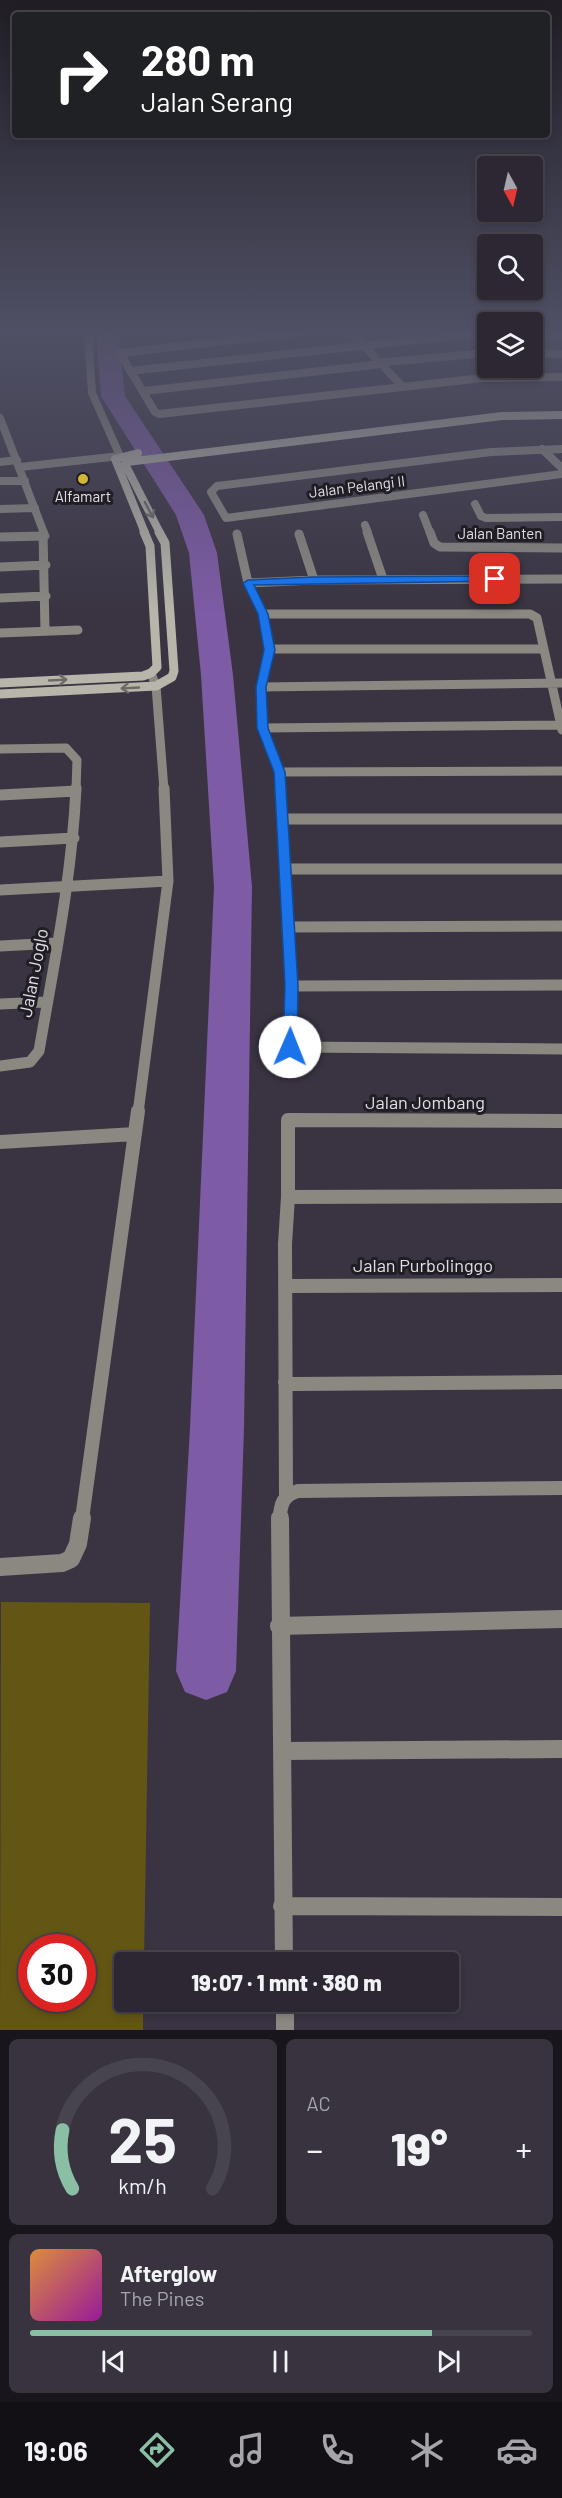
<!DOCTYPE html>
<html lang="id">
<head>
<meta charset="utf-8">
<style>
  :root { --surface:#2c2732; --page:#38333e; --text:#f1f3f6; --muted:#a6a5ac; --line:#48444d; --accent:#8abfa5 }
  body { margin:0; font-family:Barlow,sans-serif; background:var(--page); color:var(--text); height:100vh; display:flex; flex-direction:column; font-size:22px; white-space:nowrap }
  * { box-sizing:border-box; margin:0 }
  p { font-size:20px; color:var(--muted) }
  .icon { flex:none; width:33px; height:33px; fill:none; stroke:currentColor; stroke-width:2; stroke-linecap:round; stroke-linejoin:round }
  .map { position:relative; height:2030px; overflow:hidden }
  .details { display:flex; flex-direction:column; gap:9px; padding:9px; background:#18151c; flex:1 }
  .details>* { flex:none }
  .hud { position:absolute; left:12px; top:12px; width:538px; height:126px; border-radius:6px; box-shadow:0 3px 9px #0003,0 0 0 2px var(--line); background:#202124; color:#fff; overflow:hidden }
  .needle { width:39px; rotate:172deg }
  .controls { position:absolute; left:477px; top:156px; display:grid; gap:12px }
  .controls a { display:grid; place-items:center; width:66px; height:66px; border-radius:6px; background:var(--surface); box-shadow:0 3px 9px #0003,0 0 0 2px var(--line); font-size:30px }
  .speed { position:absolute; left:18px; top:1934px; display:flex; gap:12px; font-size:30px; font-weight:700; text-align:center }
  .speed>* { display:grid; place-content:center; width:78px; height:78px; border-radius:50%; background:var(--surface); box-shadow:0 3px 9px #0003,0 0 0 2px var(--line); line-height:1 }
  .speed .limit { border:9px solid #d22; background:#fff; color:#111 }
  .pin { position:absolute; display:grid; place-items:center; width:51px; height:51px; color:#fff; margin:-26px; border-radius:12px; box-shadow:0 3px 9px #0006 }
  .me { position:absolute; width:66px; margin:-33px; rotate:1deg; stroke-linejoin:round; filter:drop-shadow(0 0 4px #0008) }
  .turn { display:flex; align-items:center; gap:21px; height:126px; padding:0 30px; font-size:27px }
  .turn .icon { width:78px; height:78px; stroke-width:2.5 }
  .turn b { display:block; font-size:42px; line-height:51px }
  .big { font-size:45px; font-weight:800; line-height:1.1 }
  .details .card { flex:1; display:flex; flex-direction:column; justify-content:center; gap:9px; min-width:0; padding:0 21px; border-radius:9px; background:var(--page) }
  .details .dial { align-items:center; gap:0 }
  .dial svg { height:156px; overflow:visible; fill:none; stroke:var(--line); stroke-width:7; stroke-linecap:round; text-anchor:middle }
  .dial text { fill:var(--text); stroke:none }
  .song { display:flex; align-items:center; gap:18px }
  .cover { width:72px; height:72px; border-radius:9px; background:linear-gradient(135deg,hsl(30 70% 55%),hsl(300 70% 35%)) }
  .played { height:6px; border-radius:3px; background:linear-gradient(90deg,var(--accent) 80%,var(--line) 80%) }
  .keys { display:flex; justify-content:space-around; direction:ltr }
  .heat { display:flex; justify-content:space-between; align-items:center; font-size:33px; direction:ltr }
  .details .tiles { flex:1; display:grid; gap:9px; grid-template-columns:1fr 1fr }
  .card:last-child { grid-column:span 2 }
  .trip { position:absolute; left:114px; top:1952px; width:345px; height:60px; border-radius:6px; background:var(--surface); box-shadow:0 3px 9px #0003,0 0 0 2px var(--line); font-weight:800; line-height:60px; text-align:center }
  .tab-bar { display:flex; height:96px; justify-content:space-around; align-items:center; background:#121014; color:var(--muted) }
  .tab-bar .icon { width:42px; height:42px }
  .tab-bar .on { color:var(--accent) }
  .tab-bar b { font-size:27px; color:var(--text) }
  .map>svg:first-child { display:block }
  .green { fill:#635614; fill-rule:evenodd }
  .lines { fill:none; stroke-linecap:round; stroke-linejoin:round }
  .river { fill:#7d5ba5; fill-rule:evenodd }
  .minor-far4 { stroke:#8a8881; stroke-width:8 }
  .minor-far3 { stroke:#8a8881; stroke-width:9 }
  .minor-far2 { stroke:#8a8881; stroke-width:11 }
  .minor-far1 { stroke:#8a8881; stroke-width:14 }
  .minor { stroke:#8a8881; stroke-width:18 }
  .tertiary { stroke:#8a8881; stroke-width:8 }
  .secondary-far1 { stroke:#b8b6aa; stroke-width:8 }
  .secondary { stroke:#b8b6aa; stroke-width:9 }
  .oneway { stroke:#6c6a67 }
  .route { fill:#1a73e8; stroke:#114b97; stroke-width:1.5 }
  .poi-dot { fill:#d1b736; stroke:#201d24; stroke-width:2 }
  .labels { text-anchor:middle; stroke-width:6; stroke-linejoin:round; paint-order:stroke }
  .far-street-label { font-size:15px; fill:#e2dee7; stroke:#201d24 }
  .far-poi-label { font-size:15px; fill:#e2dee7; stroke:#201d24 }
  .street-label { font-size:18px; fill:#e2dee7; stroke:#201d24 }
</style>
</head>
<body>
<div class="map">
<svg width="562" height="2030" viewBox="0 0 562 2030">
  <rect width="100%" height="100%" fill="#3a3442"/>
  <path class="green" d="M1,1602l149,1 -6,359h-20v39h19v29h-143zM32,1947h50v51h-50z"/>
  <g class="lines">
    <path class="river" d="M96,329h22l7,67 79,119 13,38 16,122 19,212 -8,541 -8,243 -9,21 -21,8 -21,-8 -9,-21 14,-243 24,-541 -13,-212 -12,-122 -13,-38 -75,-119z"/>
    <path class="minor-far4" d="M326,329l-206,24 35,59 4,2 324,-36 79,-1
      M348,329l54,57
      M532,335h30
      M532,353l30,1
      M385,362l103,-9
      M130,371l321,-35 37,-1
      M144,391l237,-27
      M0,418l44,115
      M542,449l20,19
      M562,449l-71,3 -274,34 -6,6 15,26 336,-44
      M0,462l17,-2
      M20,467l100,-11
      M0,481h25
      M475,504l6,12 5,2 76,-1
      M0,509l35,-1
      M423,515l7,18
      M365,525l3,8"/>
    <path class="minor-far3" d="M43,532l2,99
      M367,532l16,47
      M430,532l4,11 6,4 122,1
      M237,534l11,49 15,31 6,35 -8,38 2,41 16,44 1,18
      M299,534l15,46
      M0,537l45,-1
      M0,567l46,-2
      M248,583l66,-3 248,-1
      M0,598l46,-2
      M263,614h267l7,4 25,112
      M0,633l78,-3
      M269,649h275
      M151,673l5,13 8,104
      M261,687l301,-4
      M263,728l298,-3
      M0,749l66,-1 11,12 -1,30
      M279,772l283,-1"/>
    <path class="minor-far2" d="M280,788l11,198 -1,61 272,2
      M0,795l76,-4
      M283,819h279
      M0,842l74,-4
      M285,869h277
      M0,890l168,-9
      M287,927l275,-1
      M0,946l58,-3
      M291,986l271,-1
      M0,1004l46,-2
      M0,1066l30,-4 9,-11c15,-87 33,-174 37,-263
      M138,1113l30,-232 -4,-93"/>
    <path class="minor-far1" d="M0,1142l135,-8
      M288,1197v-77l274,1
      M285,1286l277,-1
      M285,1382l8,2 269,-2
      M286,1496l-1,-252 3,-47 274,-1
      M82,1519l56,-408
      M280,1519c0,-14 3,-24 18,-28l264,-3"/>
    <path class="minor" d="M280,1518l4,444
      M0,1567l62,-4 9,-4 7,-15 4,-26
      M279,1626l283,-7
      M283,1751l279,-2
      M282,1906l280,1
      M285,2001v29"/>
    <path class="tertiary" d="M88,329l4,64 28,63 7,6"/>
    <path class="secondary-far1" d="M138,453l-23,6 30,74
      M160,533l-35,-69 2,-2 375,-46 60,-1"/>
    <path class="secondary" d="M0,683l143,-7 8,-3 6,-6 -7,-121 -6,-14
      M0,694l156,-8 16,-9 2,-6 -9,-128 -6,-11"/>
  </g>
  <defs><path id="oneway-shaft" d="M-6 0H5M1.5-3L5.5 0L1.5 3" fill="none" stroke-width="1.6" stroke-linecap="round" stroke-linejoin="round" transform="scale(1.5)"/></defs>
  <g class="oneway">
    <use href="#oneway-shaft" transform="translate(149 510) rotate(62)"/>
    <use href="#oneway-shaft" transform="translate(58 680) rotate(-3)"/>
    <use href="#oneway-shaft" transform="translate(130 688) rotate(177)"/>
  </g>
  <linearGradient id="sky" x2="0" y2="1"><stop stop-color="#201d24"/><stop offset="0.54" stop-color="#4f5065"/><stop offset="1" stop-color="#4f5065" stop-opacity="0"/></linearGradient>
  <rect width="562" height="613" fill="url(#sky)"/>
  <path class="route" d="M495,576l3,1v4l-244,4 14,29 7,36 -9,37 2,41 17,44 13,214 -1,61 -2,4h-10l-2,-4 2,-61 -11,-214 -17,-44 -1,-41 8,-37 -6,-36 -15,-31 5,-3 66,-3z"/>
  <circle class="poi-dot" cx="83" cy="479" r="6"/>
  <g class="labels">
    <g class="far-street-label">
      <text transform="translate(357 487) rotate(-7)" y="5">Jalan Pelangi II</text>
      <text x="500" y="539">Jalan Banten</text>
    </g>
    <g class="far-poi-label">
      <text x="83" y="502">Alfamart</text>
    </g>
    <g class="street-label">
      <text transform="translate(34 973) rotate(-79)" y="6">Jalan Joglo</text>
      <text x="425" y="1109">Jalan Jombang</text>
      <text x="423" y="1272">Jalan Purbolinggo</text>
    </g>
  </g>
</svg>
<div class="controls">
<a><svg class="needle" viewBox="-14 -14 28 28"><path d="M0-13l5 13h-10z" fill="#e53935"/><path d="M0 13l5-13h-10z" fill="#a6a5ac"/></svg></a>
<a><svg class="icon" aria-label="search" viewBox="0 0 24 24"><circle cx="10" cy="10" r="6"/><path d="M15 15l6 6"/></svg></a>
<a><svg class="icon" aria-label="layers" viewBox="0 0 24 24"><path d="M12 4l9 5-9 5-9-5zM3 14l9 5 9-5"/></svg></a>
</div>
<div class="speed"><div class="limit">30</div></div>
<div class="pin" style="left:495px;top:579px;background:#d93025"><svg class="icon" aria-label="arrive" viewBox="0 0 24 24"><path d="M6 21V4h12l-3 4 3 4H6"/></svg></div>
<svg class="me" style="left:290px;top:1047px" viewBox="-20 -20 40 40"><circle r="19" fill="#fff"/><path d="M0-13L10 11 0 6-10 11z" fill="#1a73e8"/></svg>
<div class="trip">19:07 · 1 mnt · 380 m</div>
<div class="hud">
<div class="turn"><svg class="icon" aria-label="right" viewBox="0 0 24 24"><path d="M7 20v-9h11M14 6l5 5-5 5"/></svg><div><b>280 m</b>Jalan Serang</div></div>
</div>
</div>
<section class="details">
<div class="tiles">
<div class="card dial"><svg viewBox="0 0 100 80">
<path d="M14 69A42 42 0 1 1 86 69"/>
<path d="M14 69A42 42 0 0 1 9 39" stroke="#8abfa5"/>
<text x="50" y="56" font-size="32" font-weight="700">25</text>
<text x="50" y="72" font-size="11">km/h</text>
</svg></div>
<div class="card"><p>AC</p>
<div class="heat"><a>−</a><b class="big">19°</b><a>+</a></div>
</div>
<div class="card">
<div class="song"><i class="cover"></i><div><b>Afterglow</b><p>The Pines</p></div></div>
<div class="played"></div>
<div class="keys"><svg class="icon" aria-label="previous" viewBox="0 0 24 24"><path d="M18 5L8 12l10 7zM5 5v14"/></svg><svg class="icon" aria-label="pause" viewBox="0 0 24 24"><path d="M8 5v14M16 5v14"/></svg><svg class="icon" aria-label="next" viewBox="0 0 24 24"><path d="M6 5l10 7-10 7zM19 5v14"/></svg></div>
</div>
</div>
</section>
<nav class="tab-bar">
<b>19:06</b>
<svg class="icon on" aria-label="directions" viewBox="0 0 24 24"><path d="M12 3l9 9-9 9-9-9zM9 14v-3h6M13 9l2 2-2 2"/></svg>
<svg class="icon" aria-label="music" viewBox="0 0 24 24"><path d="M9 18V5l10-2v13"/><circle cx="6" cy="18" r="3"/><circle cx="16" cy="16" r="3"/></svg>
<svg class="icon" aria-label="phone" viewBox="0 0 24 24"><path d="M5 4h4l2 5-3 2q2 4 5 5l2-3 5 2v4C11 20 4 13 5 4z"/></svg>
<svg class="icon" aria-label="climate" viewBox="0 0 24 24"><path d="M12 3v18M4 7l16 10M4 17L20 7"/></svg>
<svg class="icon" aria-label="car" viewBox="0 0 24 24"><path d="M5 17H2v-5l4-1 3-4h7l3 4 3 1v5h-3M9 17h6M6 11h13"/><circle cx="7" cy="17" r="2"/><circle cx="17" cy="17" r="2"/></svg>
</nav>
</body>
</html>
